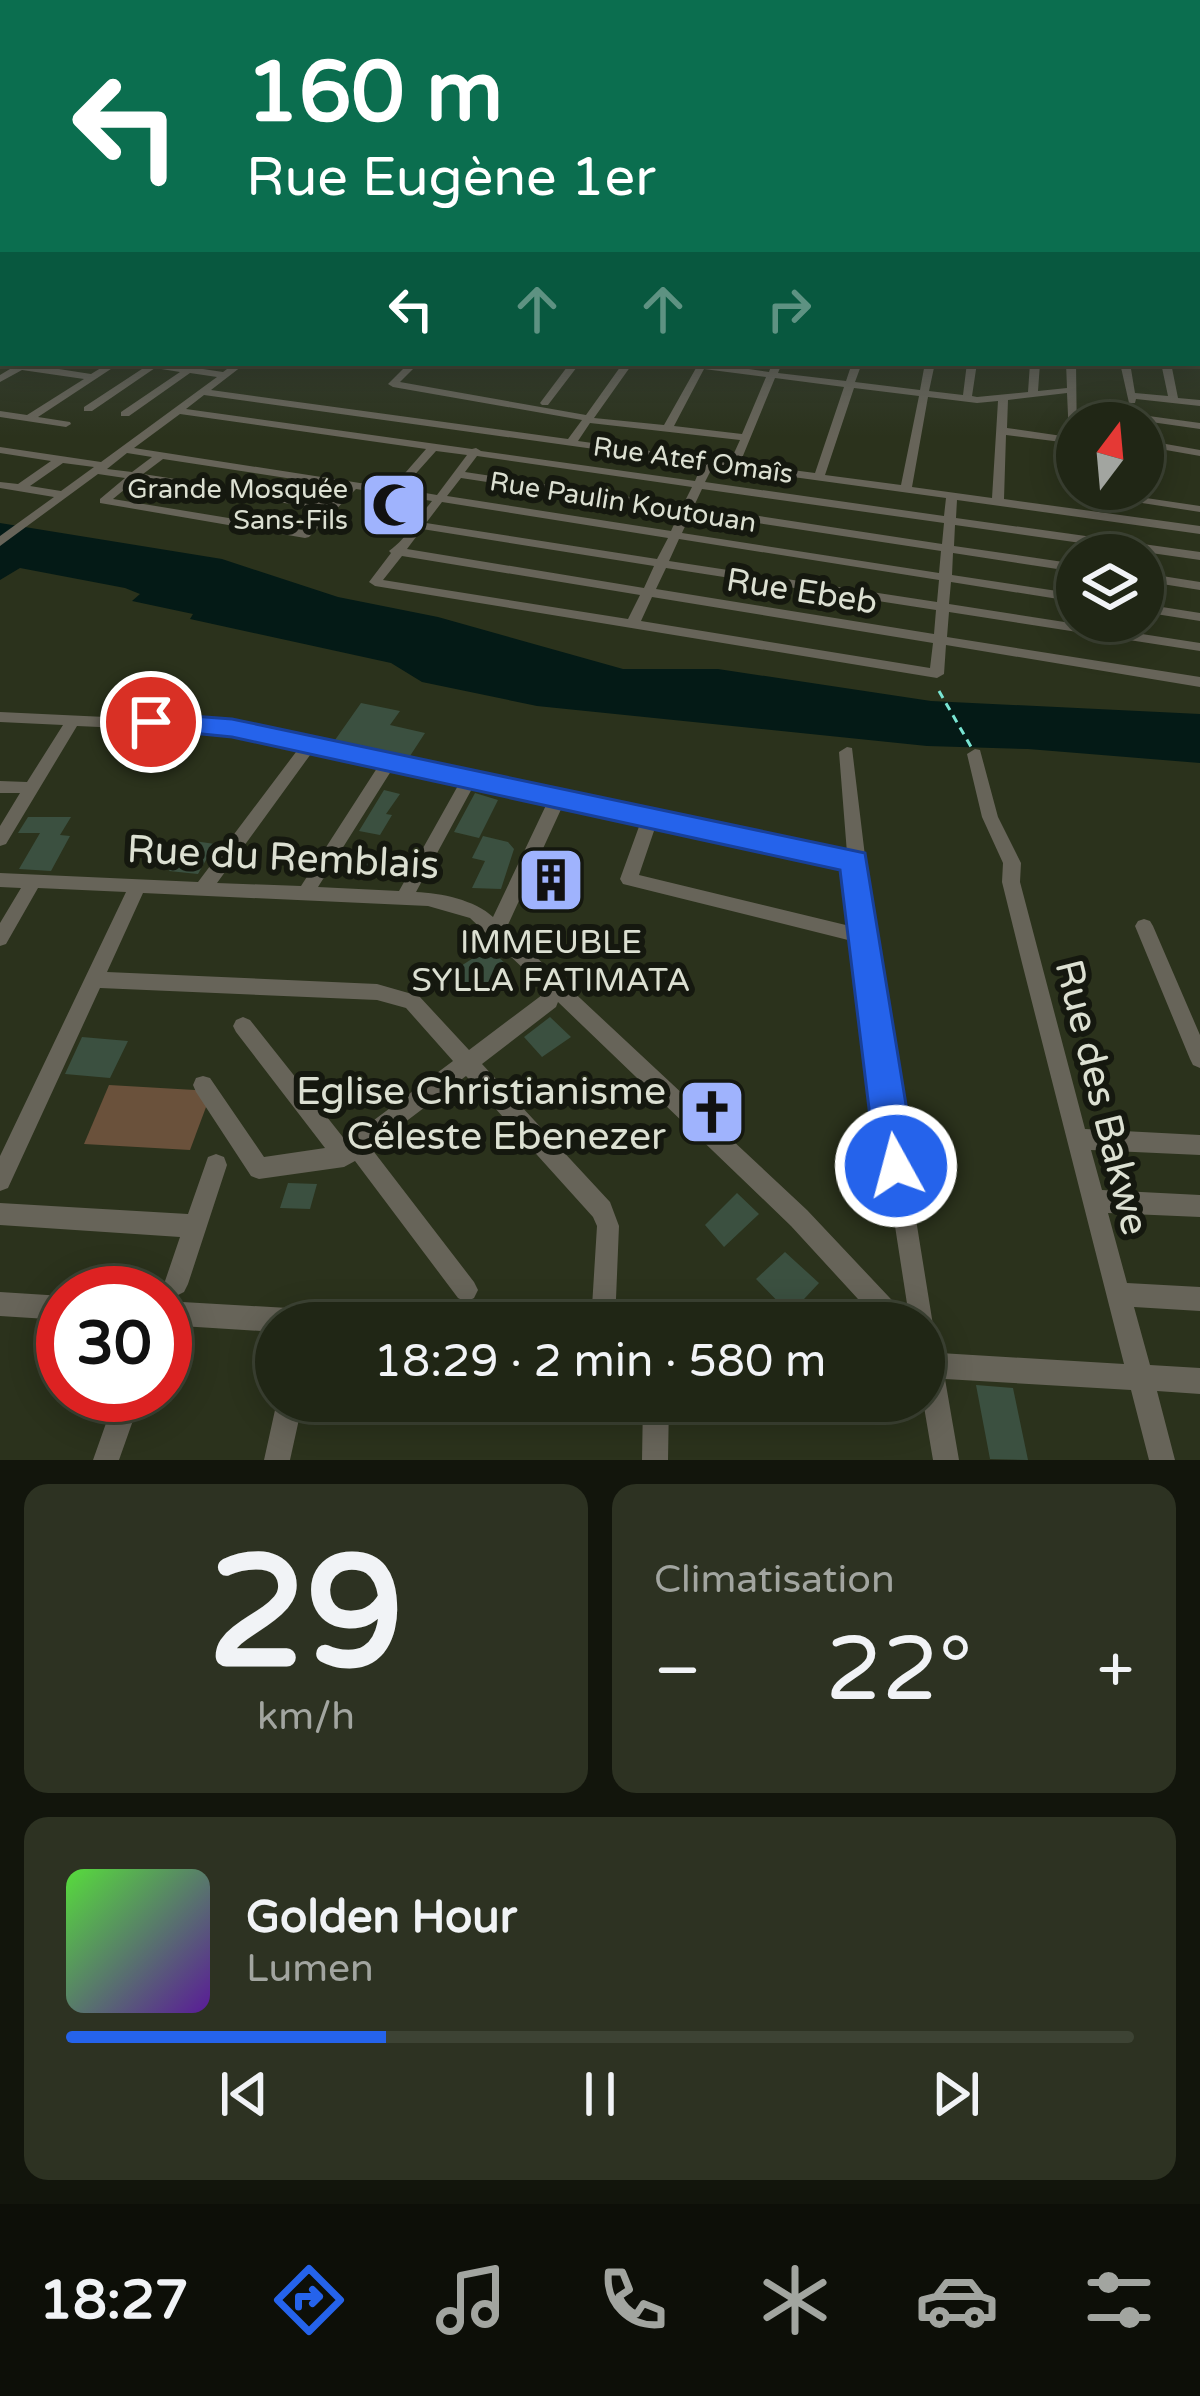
<!DOCTYPE html>
<html lang="fr">
<head>
<meta charset="utf-8">
<style>
  :root { --surface:#202615; --page:#2d3222; --text:#f1f3f6; --muted:#a2a5a0; --line:#3d4334; --accent:#2563eb }
  body { margin:0; font-family:"Varela Round",sans-serif; background:var(--page); color:var(--text); height:100vh; display:flex; flex-direction:column; font-size:45px; white-space:nowrap }
  * { box-sizing:border-box; margin:0 }
  p { font-size:39px; color:var(--muted) }
  .icon { flex:none; width:66px; height:66px; fill:none; stroke:currentColor; stroke-width:2; stroke-linecap:round; stroke-linejoin:round }
  .map { position:relative; height:1460px; overflow:hidden }
  .side { display:flex; flex-direction:column; gap:24px; padding:24px; background:#12150c; flex:1 }
  .side>* { flex:none }
  .hud { position:absolute; left:0px; top:0px; width:1200px; height:366px; box-shadow:0 6px 30px #0003,0 0 0 3px var(--line); background:#0b6e4f; color:#fff; overflow:hidden }
  .needle { width:78px; rotate:16deg }
  .tools { position:absolute; left:1056px; top:402px; display:grid; gap:24px }
  .tools a { display:grid; place-items:center; width:108px; height:108px; border-radius:50%; background:var(--surface); box-shadow:0 6px 30px #0003,0 0 0 3px var(--line); font-size:60px }
  .speed { position:absolute; left:36px; top:1266px; display:flex; gap:24px; font-size:60px; font-weight:700; text-align:center }
  .speed>* { display:grid; place-content:center; width:156px; height:156px; border-radius:50%; background:var(--surface); box-shadow:0 6px 30px #0003,0 0 0 3px var(--line); line-height:1 }
  .speed .limit { border:18px solid #d22; background:#fff; color:#111 }
  .pin { position:absolute; display:grid; place-items:center; width:102px; height:102px; color:#fff; margin:-51px; border:6px solid #fff; border-radius:50%; box-shadow:0 3px 12px #0007 }
  .me { position:absolute; width:132px; margin:-66px; rotate:353deg; stroke-linejoin:round; filter:drop-shadow(0 0 9px #0008) }
  .turn { display:flex; align-items:center; gap:42px; height:252px; padding:0 48px; font-size:54px }
  .turn .icon { width:156px; height:156px; stroke-width:2.5 }
  .turn b { display:block; font-size:84px; line-height:102px }
  .lanes { display:flex; align-items:center; height:114px; padding:0 48px; background:#0003; justify-content:center; gap:60px; direction:ltr }
  .lanes .off { opacity:.35 }
  .big { font-size:90px; font-weight:600; line-height:1.1 }
  .side .card { flex:1; display:flex; flex-direction:column; justify-content:center; gap:18px; min-width:0; padding:0 42px; border-radius:24px; background:var(--page) }
  .side .dial { align-items:center; gap:0 }
  .dial b { font-size:156px; line-height:1 }
  .song { display:flex; align-items:center; gap:36px }
  .cover { width:144px; height:144px; border-radius:18px; background:linear-gradient(135deg,hsl(110 70% 55%),hsl(270 70% 35%)) }
  .played { height:12px; border-radius:6px; background:linear-gradient(90deg,var(--accent) 30%,var(--line) 30%) }
  .keys { display:flex; justify-content:space-around; direction:ltr }
  .heat { display:flex; justify-content:space-between; align-items:center; font-size:66px; direction:ltr }
  .side .tiles { flex:1; display:grid; gap:24px; grid-template-columns:1fr 1fr }
  .card:last-child { grid-column:span 2 }
  .trip { position:absolute; left:255px; top:1302px; width:690px; height:120px; border-radius:60px; background:var(--surface); box-shadow:0 6px 30px #0003,0 0 0 3px var(--line); font-weight:600; line-height:120px; text-align:center }
  .menu { display:flex; height:192px; justify-content:space-around; align-items:center; background:#0d0f08; color:var(--muted) }
  .menu .icon { width:84px; height:84px }
  .menu .selected { color:var(--accent) }
  .menu b { font-size:54px; color:var(--text) }
  .map>svg:first-child { display:block }
  .green { fill:#6a513b }
  .water { fill:#041a16 }
  .lines { fill:none; stroke-linecap:round; stroke-linejoin:round }
  .ferry { stroke:#79e5d3; stroke-width:3; stroke-dasharray:8 6; stroke-linecap:butt }
  .building { fill:#3b5040 }
  .minor { fill:#676459; fill-rule:evenodd }
  .route { fill:#2563eb; stroke:#184099; stroke-width:3 }
  .labels { text-anchor:middle; stroke-width:12; stroke-linejoin:round; paint-order:stroke }
  .far-street-label { font-size:27px; fill:#dce0d2; stroke:#15180f }
  .far-poi-label { font-size:27px; fill:#dce0d2; stroke:#15180f; text-anchor:end }
  .street-label { font-size:33px; fill:#dce0d2; stroke:#15180f }
  .poi-label { font-size:33px; fill:#dce0d2; stroke:#15180f }
  .near-street-label { font-size:39px; fill:#dce0d2; stroke:#15180f }
  .near-poi-label { font-size:39px; fill:#dce0d2; stroke:#15180f; text-anchor:end }
</style>
</head>
<body>
<div class="map">
<svg width="1200" height="1460" viewBox="0 0 1200 1460">
  <rect width="100%" height="100%" fill="#2b321c"/>
  <path class="green" d="M109,1085l103,6 -22,59 -106,-6z"/>
  <path class="water" d="M0,523l222,36 116,38 100,20 185,52h95l213,32 269,13v49l-172,-14 -101,-3 -390,-40 -115,-24 -31,-19 -201,-44 3,-5 -61,-13 8,-7 -15,-6 -105,-20 -20,12z"/>
  <g class="lines">
    <path class="ferry" d="M939,691l35,61"/>
  </g>
  <path class="building" d="M361,703l39,8 -10,14 35,8 -15,23 -75,-16z
    M384,790l16,4 -14,20 6,1 -12,20 -21,-4z
    M475,793l23,7 -19,38 -25,-6z
    M28,817h43l-11,18 10,1 -19,35 -32,-2 21,-36h-22z
    M483,836l25,6 6,7 -13,40 -29,-1 13,-27 -13,-3z
    M187,840l28,4 -17,30 -29,-3z
    M346,852l25,10 -10,18 -29,-7z
    M544,857l33,7 -16,41 -35,-9z
    M489,948l21,20 -35,25 -22,-22z
    M550,1017l21,20 -29,20 -18,-20z
    M82,1037l46,4 -18,37 -45,-4z
    M288,1183l29,1 -7,25 -30,-1z
    M737,1193l22,21 -35,33 -19,-22z
    M785,1252l34,31 -29,31 -34,-35z
    M976,1385l37,3 15,72 -38,-1z"/>
  <g class="lines">
    <path class="minor" d="M0,242h3v4h-3z
      M0,254h3v4h-3z
      M0,277h3v6h-3z
      M3,313v7l-3,1v-7z
      M3,352v6l-3,1v-6z
      M20,363l71,11 18,-11h11l-82,54 32,5 1,2 -5,3 -66,-10v-6l27,4 57,-36 -62,-9 -22,12v-7z
      M132,363l54,4 6,-4h11l-7,5 27,4 12,-9h11l-35,27 357,49 14,-19 -189,-33 -5,-3 21,-21h10l-19,19 186,33 37,-52h10l-39,55 70,7 32,-57 -24,-5h36l61,9 3,-9h10l-4,10 68,8 6,-18h10l-7,19 65,8 5,-27h10l-6,28 34,4 4,-32h10l-5,33 5,1 51,-5 2,-29h10l-2,28 29,-3 -1,-25h10l1,81 -71,-9 -2,64 196,27v8l-243,-34 -1,18 244,34v8l-245,-35 -1,21 123,18v8l-124,-19 -1,22 125,19v8l-126,-20 -2,22 251,39v8l-251,-39 -2,25 253,40v10l-254,-42 -2,29 -7,4 -562,-92 -6,-4 22,-29 -2,-2c8,-6 21,-18 23,-28l3,-1 17,-21 -76,-12 -47,48 -4,1 -205,-35v-4l25,-21 -27,-4 -98,72v-10l54,-39 -54,-9v-6l18,2 33,-23 -51,-8v-6l101,15 116,-85 -27,-4 -61,43h-8v-4l59,-40 -25,-4 -63,43h-8v-4l61,-40zM704,369l62,8 -24,57 -68,-8zM775,378l69,9 -29,86 -75,-10zM854,388l65,8 -18,89 -76,-10zM1067,393l2,44 -62,-9 1,-28zM204,395l498,69 -7,17 -214,-30 -5,-3 -4,1 -286,-40zM928,397l49,6 21,-2 -6,97 -80,-11zM180,414l246,35 -34,39 -258,-40zM590,423l150,17 -10,22 -152,-21zM436,451l31,4 -30,40 -35,-6zM127,453l25,4 -20,15 -25,-3zM477,456l215,31 -9,18 -218,-33zM163,459l182,28 -16,16 -186,-29zM63,463l31,4 -33,24 -31,-5zM713,466l233,32 -2,18 -239,-34zM461,478l219,33 -9,20 -224,-35zM136,480l187,29 -21,21 -189,-31zM702,489l242,34 -2,21 -248,-38zM442,502l226,36 -11,21 -231,-36zM691,513l250,38 -2,22 -257,-40zM422,529l232,37 -10,22 -237,-39zM679,539l260,41 -2,22 -268,-41zM402,556l238,39 -12,24 -245,-39zM666,568l270,42 -2,24 -278,-45zM652,597l281,46 -3,25 -289,-47z
      M570,363h10l-32,42h-6l-2,-2z
      M1120,363h10l5,30 33,3 -7,-33h10l7,35 22,2v6l-64,-7 -1,4h-6z
      M1134,414l66,9v6l-70,-10 -1,-2z
      M1143,440l57,10v6l-57,-10z
      M1146,498l54,8v6l-58,-9 -2,-2z
      M1143,573l57,9v8l-57,-9z
      M1143,604l57,9v8l-57,-9z
      M0,712l232,11 235,50 4,-2 7,4 369,78 -8,-101 8,-5 5,1 35,291 46,286 7,28 184,11 -102,-401 -20,-81 1,-19 -21,-46 -15,-63 8,-5 5,1 18,67 23,46 -1,19 65,247 115,6v20l-109,-5 11,40 98,5v22l-92,-4 19,70 73,4v24l-66,-4 16,58 50,3v26l-43,-3 18,69h-26l-18,-70 -186,-11 14,81h-26l-10,-59 1,-78h-14l-33,-213 -21,-168 -233,-58 -3,-5 21,-58 -78,-16 -57,124 301,281 98,104 3,9h-28l-89,-97 -233,-224 -2,5 -74,57 128,138 9,24 -4,97h-24l6,-97 -4,-9 -127,-141 -95,72 103,134 4,8 -4,8 -8,4 -8,-4 -103,-137 -11,6 -85,12 -8,-3 -55,-84 -3,-7 3,-7 7,-2 7,2 54,79 61,-9 -89,-116 -3,-6 3,-6 7,-3 7,3 96,121 107,-80 -47,-53 -29,-8 -277,-12 -92,200 -8,3v-35l126,-264 -88,-4 -32,56 -6,2v-23l21,-35 -21,-1v-14l198,9 101,-134 -67,-15 -155,-7 -71,118 -6,2v-20l20,-33h-20v-12l27,1 36,-57 -63,-3zM313,751l66,14 -78,121 -84,-3zM393,768l67,14 -61,109 -81,-4zM474,785l74,16 -55,116c-18,-17 -52,-24 -77,-25zM656,825l192,41 6,61 -215,-52zM143,893l285,13 42,12 75,71 -3,6 -73,55 -50,-54 -42,-12 -270,-12z
      M1144,919l6,2 3,5 47,109v33l-7,-3 -3,-6 -55,-133 3,-5z
      M216,1154l8,3 3,8 -39,119 -4,8 -8,4 -8,-4 -4,-8 16,-47 -180,-12v-22l188,11 20,-57z
      M0,1292l63,4v24l-63,-4z
      M165,1301l174,10 9,3 3,9h-75v9l-111,-7z
      M116,1395h26l-23,65h-26z
      M277,1401h26l-13,59h-26z
      M643,1401h26l-1,59h-26z"/>
  </g>
  <linearGradient id="sky" x2="0" y2="1"><stop stop-color="#181c0f"/><stop offset="0.53" stop-color="#444f4b"/><stop offset="1" stop-color="#444f4b" stop-opacity="0"/></linearGradient>
  <rect width="1200" height="437" fill="url(#sky)"/>
  <path class="route" d="M151,713l81,6 633,134 51,313 -6,14 -14,6 -14,-6 -6,-14 -36,-296 -608,-133 -90,-9 -4,-6 4,-6z"/>
  <defs>
    <g id="mosque-square" transform="scale(3.45)"><rect x="-9" y="-9" width="18" height="18" rx="4" fill="#9fb3fd" stroke="#15180f"/><path d="M3.5-4.9A6 6 0 1 0 3.5 4.9A5 5 0 1 1 3.5-4.9Z" fill="#111"/></g>
    <g id="building-square" transform="scale(3.45)"><rect x="-9" y="-9" width="18" height="18" rx="4" fill="#9fb3fd" stroke="#15180f"/><path d="M-4-6H4V6H1V3H-1V6H-4ZM-2.5-4.3h1.7v1.8h-1.7ZM.8-4.3h1.7v1.8H.8ZM-2.5-1h1.7V.8h-1.7ZM.8-1h1.7V.8H.8Z" fill="#111"/></g>
    <g id="church-square" transform="scale(3.45)"><rect x="-9" y="-9" width="18" height="18" rx="4" fill="#9fb3fd" stroke="#15180f"/><path d="M-1.2-6h2.4v3.5h3.3v2.4h-3.3V6h-2.4V-.1h-3.3v-2.4h3.3Z" fill="#111"/></g>
  </defs>
  <g fill-rule="evenodd">
    <use href="#mosque-square" x="394" y="505"/>
    <use href="#building-square" x="551" y="880"/>
    <use href="#church-square" x="712" y="1112"/>
  </g>
  <g class="labels">
    <g class="far-street-label">
      <text transform="translate(693 460) rotate(8)" y="9">Rue Atef Omaîs</text>
      <text transform="translate(623 502) rotate(9)" y="9">Rue Paulin Koutouan</text>
    </g>
    <g class="far-poi-label">
      <text x="348" y="498">Grande Mosquée<tspan x="348" dy="31">Sans-Fils</tspan></text>
    </g>
    <g class="street-label">
      <text transform="translate(802 590) rotate(9)" y="12">Rue Ebeb</text>
    </g>
    <g class="poi-label">
      <text x="551" y="953">IMMEUBLE<tspan x="551" dy="38">SYLLA FATIMATA</tspan></text>
    </g>
    <g class="near-street-label">
      <text transform="translate(283 856) rotate(3)" y="14">Rue du Remblais</text>
      <text transform="translate(1103 1097) rotate(76)" y="14">Rue des Bakwe</text>
    </g>
    <g class="near-poi-label">
      <text x="666" y="1104">Eglise Christianisme<tspan x="666" dy="45">Céleste Ebenezer</tspan></text>
    </g>
  </g>
</svg>
<div class="tools">
<a><svg class="needle" viewBox="-14 -14 28 28"><path d="M0-13l5 13h-10z" fill="#e53935"/><path d="M0 13l5-13h-10z" fill="#a2a5a0"/></svg></a>
<a><svg class="icon" aria-label="layers" viewBox="0 0 24 24"><path d="M12 4l9 5-9 5-9-5zM3 14l9 5 9-5"/></svg></a>
</div>
<div class="speed"><div class="limit">30</div></div>
<div class="pin" style="left:151px;top:722px;background:#d93025"><svg class="icon" aria-label="arrive" viewBox="0 0 24 24"><path d="M6 21V4h12l-3 4 3 4H6"/></svg></div>
<svg class="me" style="left:896px;top:1166px" viewBox="-20 -20 40 40"><circle r="17" fill="#2563eb" stroke="#fff" stroke-width="3"/><path d="M0-11L8 9 0 5-8 9z" fill="#fff"/></svg>
<div class="trip">18:29 · 2 min · 580 m</div>
<div class="hud">
<div class="turn"><svg class="icon" aria-label="left" viewBox="0 0 24 24"><path d="M17 20v-9H6M10 6l-5 5 5 5"/></svg><div><b>160 m</b>Rue Eugène 1er</div></div>
<div class="lanes"><svg class="icon" aria-label="left" viewBox="0 0 24 24"><path d="M17 20v-9H6M10 6l-5 5 5 5"/></svg><svg class="icon off" aria-label="ahead" viewBox="0 0 24 24"><path d="M12 20V5M6 11l6-6 6 6"/></svg><svg class="icon off" aria-label="ahead" viewBox="0 0 24 24"><path d="M12 20V5M6 11l6-6 6 6"/></svg><svg class="icon off" aria-label="right" viewBox="0 0 24 24"><path d="M7 20v-9h11M14 6l5 5-5 5"/></svg></div>
</div>
</div>
<section class="side">
<div class="tiles">
<div class="card dial"><b>29</b><p>km/h</p></div>
<div class="card"><p>Climatisation</p>
<div class="heat"><a>−</a><b class="big">22°</b><a>+</a></div>
</div>
<div class="card">
<div class="song"><i class="cover"></i><div><b>Golden Hour</b><p>Lumen</p></div></div>
<div class="played"></div>
<div class="keys"><svg class="icon" aria-label="previous" viewBox="0 0 24 24"><path d="M18 5L8 12l10 7zM5 5v14"/></svg><svg class="icon" aria-label="pause" viewBox="0 0 24 24"><path d="M8 5v14M16 5v14"/></svg><svg class="icon" aria-label="next" viewBox="0 0 24 24"><path d="M6 5l10 7-10 7zM19 5v14"/></svg></div>
</div>
</div>
</section>
<nav class="menu">
<b>18:27</b>
<svg class="icon selected" aria-label="directions" viewBox="0 0 24 24"><path d="M12 3l9 9-9 9-9-9zM9 14v-3h6M13 9l2 2-2 2"/></svg>
<svg class="icon" aria-label="music" viewBox="0 0 24 24"><path d="M9 18V5l10-2v13"/><circle cx="6" cy="18" r="3"/><circle cx="16" cy="16" r="3"/></svg>
<svg class="icon" aria-label="phone" viewBox="0 0 24 24"><path d="M5 4h4l2 5-3 2q2 4 5 5l2-3 5 2v4C11 20 4 13 5 4z"/></svg>
<svg class="icon" aria-label="climate" viewBox="0 0 24 24"><path d="M12 3v18M4 7l16 10M4 17L20 7"/></svg>
<svg class="icon" aria-label="car" viewBox="0 0 24 24"><path d="M5 17H2v-5l4-1 3-4h7l3 4 3 1v5h-3M9 17h6M6 11h13"/><circle cx="7" cy="17" r="2"/><circle cx="17" cy="17" r="2"/></svg>
<svg class="icon" aria-label="filters" viewBox="0 0 24 24"><path d="M4 7h16M4 17h16"/><circle cx="9" cy="7" r="2"/><circle cx="15" cy="17" r="2"/></svg>
</nav>
</body>
</html>
